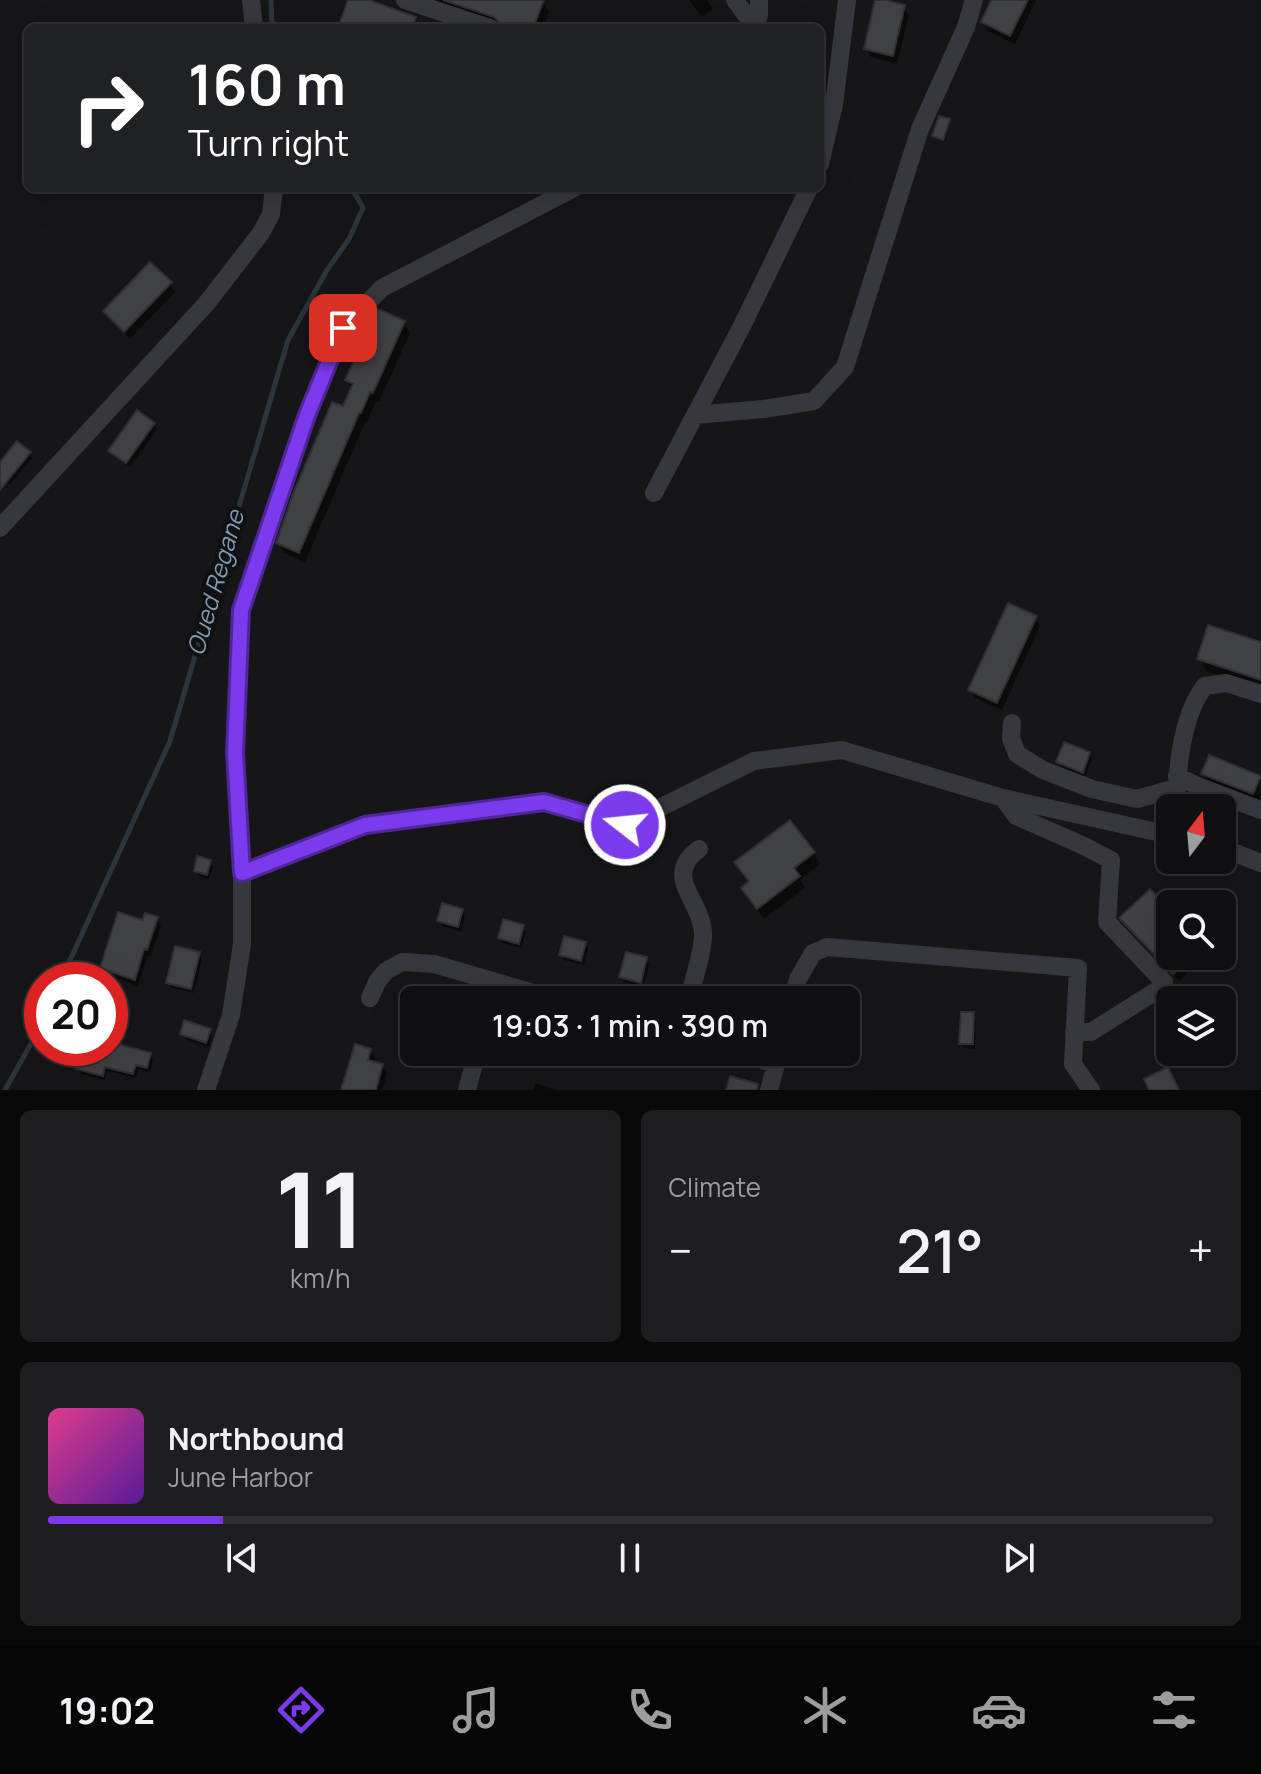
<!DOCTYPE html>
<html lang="en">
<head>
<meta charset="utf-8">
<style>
  :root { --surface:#101012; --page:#1e1e20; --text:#f1f3f6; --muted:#9c9d9f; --line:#303032; --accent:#7c3aed }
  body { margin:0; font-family:Manrope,sans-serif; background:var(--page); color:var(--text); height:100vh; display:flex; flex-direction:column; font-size:30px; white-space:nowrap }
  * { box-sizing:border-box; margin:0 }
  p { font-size:26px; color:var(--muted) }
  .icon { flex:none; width:44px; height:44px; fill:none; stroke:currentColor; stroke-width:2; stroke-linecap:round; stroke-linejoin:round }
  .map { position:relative; height:1090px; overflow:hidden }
  .drawer { display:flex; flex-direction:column; gap:20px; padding:20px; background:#09090a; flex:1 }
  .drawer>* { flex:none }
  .top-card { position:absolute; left:24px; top:24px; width:800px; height:168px; border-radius:12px; box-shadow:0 8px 32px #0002,0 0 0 2px var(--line); background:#202124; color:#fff; overflow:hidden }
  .needle { width:52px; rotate:16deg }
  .controls { position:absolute; left:1156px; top:794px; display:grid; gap:16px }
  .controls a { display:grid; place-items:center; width:80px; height:80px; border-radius:12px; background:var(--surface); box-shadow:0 8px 32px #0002,0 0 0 2px var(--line); font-size:40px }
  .speed { position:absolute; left:24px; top:962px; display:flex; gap:16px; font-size:40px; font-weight:700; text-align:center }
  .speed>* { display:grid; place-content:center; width:104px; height:104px; border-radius:50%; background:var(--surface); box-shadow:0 8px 32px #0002,0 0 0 2px var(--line); line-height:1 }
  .speed .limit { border:12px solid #d22; background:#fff; color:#111 }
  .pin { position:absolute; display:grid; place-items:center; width:68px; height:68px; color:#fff; margin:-34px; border-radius:16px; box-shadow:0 4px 12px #0006 }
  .me { position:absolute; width:88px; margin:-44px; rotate:286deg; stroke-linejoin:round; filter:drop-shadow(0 0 6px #0008) }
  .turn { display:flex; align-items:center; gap:28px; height:168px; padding:0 32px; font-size:36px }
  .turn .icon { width:104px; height:104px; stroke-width:2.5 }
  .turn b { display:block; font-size:56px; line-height:68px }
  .big { font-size:60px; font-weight:600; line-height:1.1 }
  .drawer .tile { flex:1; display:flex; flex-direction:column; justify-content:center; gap:12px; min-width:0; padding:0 28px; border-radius:12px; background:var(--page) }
  .drawer .dial { align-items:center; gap:0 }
  .dial b { font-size:104px; line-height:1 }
  .song { display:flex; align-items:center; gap:24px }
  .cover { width:96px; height:96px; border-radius:12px; background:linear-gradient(135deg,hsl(330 70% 55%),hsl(270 70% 35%)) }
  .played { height:8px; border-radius:4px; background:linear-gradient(90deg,var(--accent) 15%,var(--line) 15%) }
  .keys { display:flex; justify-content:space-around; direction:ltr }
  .heat { display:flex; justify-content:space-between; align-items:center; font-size:44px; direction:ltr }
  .drawer .tiles { flex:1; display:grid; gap:20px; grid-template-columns:1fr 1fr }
  .tile:last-child { grid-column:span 2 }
  .trip { position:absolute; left:400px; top:986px; width:460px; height:80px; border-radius:12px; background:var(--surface); box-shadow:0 8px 32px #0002,0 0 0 2px var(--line); font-weight:600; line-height:80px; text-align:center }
  .menu { display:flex; height:128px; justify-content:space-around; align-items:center; background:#060607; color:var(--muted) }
  .menu .icon { width:56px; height:56px }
  .menu .on { color:var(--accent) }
  .menu b { font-size:36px; color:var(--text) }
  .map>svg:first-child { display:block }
  .shadow { fill:#0007 }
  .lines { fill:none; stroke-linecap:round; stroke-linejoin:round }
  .stream { stroke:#2c353c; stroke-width:5 }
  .building { fill:#404145; stroke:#303034; stroke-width:2 }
  .minor { stroke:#37383d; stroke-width:18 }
  .route-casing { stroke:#51269a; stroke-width:20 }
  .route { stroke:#7c3aed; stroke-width:14 }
  .labels { text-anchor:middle; stroke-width:8; stroke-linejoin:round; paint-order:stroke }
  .water-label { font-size:24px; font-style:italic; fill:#7f9bb3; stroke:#111113 }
</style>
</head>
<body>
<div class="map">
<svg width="1261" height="1090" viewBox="0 0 1261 1090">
  <rect width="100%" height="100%" fill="#161618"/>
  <path class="shadow" d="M350,0h13l52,18 4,10h-78z
    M424,0h115l4,2 6,10 -6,16h-40z
    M689,0h18l6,9 -11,8z
    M878,0l26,7 5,8 -12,49 -26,-7 -5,-8z
    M994,0h42l-21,44 -27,-13 -5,-9z
    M216,188h15v5l-13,-1z
    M170,284l5,8 -45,47 -20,-20 -5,-8z
    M404,323l6,10 -31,69 -3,-1 -9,21h-2l-60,140 -21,-9 -6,-10 74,-154 -5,-9z
    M154,425l3,5 -27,37 -16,-11 -3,-5z
    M29,453l3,5 -22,27 -10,-8v-12z
    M1035,618l5,8 -38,84 -27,-12 -5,-9z
    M1261,645v43l-55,-17 -6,-12z
    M1089,754l3,5 -7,18 -23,-10 -3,-5z
    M1203,774l56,4 2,16 -3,8 -50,-19z
    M814,853l6,11 -20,16 5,8 -41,31 -14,-19v-17l-13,-20z
    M210,862l3,5 -4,12 -10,-3 -3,-6z
    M462,911l3,5 -4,16 -19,-6 -3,-5z
    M1170,913v43h36l-27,25 -52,-55 -5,-8z
    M157,919l4,7 -10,30h-3l-10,30 -32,-11 -4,-7 42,-46z
    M522,927l4,5 -5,16 -18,-5 -3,-5z
    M585,943l3,6 -4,16 -20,-5 -3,-5z
    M199,954l3,5 -8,34 -23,-5 -3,-6z
    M646,959l3,5 -6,23 -19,-5 -3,-5z
    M846,1007l5,1 3,5 -2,27h-6z
    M973,1014l3,6 -1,29 -11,-1 -3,-5z
    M209,1031l3,5 -3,11 -24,-8 -3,-5z
    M110,1039l5,6 35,9 3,6 -3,12 -12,-3 -2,9 -29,-7 -2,9 -24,-6 -3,-5 5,-21h27z
    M370,1051l5,8 -1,5 8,2 5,8 -5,16h-38z
    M535,1083l21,7h-23z"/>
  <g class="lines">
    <path class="stream" d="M271,0l1,28
      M61,980l109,-239 118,-401 39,-70 22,-31 14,-31 -11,-20
      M5,1090l37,-66"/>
  </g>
  <path class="building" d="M348,0h21l47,17 -4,11h-74z
    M443,0h101l-11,28h-23l-9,-4 -7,-7z
    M875,0h11l19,5 -12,51 -29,-7z
    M991,0h37l-18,36 -29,-14z
    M939,116l11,3 -7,21 -11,-4z
    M150,262l22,20 -48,50 -21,-21z
    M378,309l27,12 -32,72 -3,-1 -9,21h-2l-60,140 -23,-10 18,-52 38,-89 11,4 10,-22 -8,-4z
    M137,410l18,13 -29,40 -18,-12z
    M17,441l14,11 -31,38v-28z
    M1008,603l29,13 -40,87 -29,-13z
    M1208,625l53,17v38l-64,-21z
    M1064,742l26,10 -7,21 -27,-11z
    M1209,755l52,21 -8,18 -52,-20z
    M790,820l25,32 -21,16 6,8 -43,33 -16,-21 8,-7 -15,-19z
    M197,856l14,4 -4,15 -13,-4z
    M1150,889l20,21v46h22l-19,18 -54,-56z
    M442,903l21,6 -5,18 -21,-6z
    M118,912l24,8 3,-7 13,4 -11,33 -3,-1 -9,31 -35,-12z
    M503,919l21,6 -5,19 -21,-6z
    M564,936l22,6 -5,19 -22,-6z
    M175,946l25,6 -9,37 -25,-6z
    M626,952l21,5 -6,26 -22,-6z
    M961,1012h13l-1,32h-14z
    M184,1020l27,9 -5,14 -26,-9z
    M110,1042l41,11 -4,15 -11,-3 -3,9 -28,-7 -2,9 -27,-7 5,-21h29z
    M355,1044l16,5 -3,11 15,4 -7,26h-35z
    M1168,1067l11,23h-30l-5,-11z
    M730,1076l28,8 -1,6h-31z"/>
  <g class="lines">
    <path class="minor" d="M251,0l3,28
      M405,0l85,28
      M735,0l19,26
      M754,28l5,-13v-15
      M820,164l14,-59 13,-105
      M695,415l69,-6 50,-8 31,-34 75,-238 46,-102 8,-27
      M654,493l88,-167 67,-138
      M0,528l206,-224 55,-71 10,-19 3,-26
      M1012,723l-1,15 6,16 26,16 49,19 45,10 39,-11
      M1177,776l23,11 61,23
      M1003,798l13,18 68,30 27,14 -4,62 57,60 -5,7 -68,43h-17
      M1177,808c-1,-36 5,-94 28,-122l21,-3 35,11
      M1222,848l39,15
      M242,873l123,-48 179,-23 81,23 129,-64 88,-11 161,48 167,37
      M370,998l7,-16 9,-11 16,-9 32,2 123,36
      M688,1000c5,-18 16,-50 15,-68 -2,-32 -41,-56 -4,-83
      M792,1000l6,-21 15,-26 14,-6 251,21 -5,96 18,26
      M735,1052l41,12
      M206,1090l25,-75 11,-71v-71l-7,-120 6,-143 66,-195 36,-87 39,-40 192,-100
      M467,1090l10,-38
      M769,1090l10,-36"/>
  </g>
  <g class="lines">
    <g class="route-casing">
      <path id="route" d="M343,328l-36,87 -66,195 -6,143 7,120 123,-48 179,-23 81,23"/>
    </g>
    <use href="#route" class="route"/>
  </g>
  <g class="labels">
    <g class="water-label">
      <text transform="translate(216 583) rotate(-74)" y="8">Oued Regane</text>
    </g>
  </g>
</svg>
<div class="controls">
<a><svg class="needle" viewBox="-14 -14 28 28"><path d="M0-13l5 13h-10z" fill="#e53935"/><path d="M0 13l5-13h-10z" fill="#9c9d9f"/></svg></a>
<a><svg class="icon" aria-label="search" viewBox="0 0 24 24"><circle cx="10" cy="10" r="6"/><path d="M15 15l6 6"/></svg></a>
<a><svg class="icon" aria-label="layers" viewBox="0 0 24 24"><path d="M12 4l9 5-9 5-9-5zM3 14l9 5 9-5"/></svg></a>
</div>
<div class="speed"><div class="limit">20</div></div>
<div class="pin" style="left:343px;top:328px;background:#d93025"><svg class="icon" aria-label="arrive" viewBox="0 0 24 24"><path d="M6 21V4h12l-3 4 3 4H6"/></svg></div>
<svg class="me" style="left:625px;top:825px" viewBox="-20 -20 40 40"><circle r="17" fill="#7c3aed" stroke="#fff" stroke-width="3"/><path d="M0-11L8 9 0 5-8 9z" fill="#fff"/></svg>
<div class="trip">19:03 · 1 min · 390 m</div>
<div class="top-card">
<div class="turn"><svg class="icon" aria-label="right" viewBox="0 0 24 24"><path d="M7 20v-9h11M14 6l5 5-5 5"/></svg><div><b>160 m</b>Turn right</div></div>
</div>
</div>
<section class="drawer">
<div class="tiles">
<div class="tile dial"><b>11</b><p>km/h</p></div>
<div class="tile"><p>Climate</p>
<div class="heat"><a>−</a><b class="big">21°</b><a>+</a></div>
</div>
<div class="tile">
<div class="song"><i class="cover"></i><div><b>Northbound</b><p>June Harbor</p></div></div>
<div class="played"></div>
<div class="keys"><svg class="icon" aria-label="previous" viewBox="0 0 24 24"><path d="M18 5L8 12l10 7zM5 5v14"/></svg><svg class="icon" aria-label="pause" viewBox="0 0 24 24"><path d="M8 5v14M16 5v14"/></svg><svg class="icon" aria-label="next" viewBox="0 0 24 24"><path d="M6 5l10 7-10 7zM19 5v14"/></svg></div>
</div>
</div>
</section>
<nav class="menu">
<b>19:02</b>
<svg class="icon on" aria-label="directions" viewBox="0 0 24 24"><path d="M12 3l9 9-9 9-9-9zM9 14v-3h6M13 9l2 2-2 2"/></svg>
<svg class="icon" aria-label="music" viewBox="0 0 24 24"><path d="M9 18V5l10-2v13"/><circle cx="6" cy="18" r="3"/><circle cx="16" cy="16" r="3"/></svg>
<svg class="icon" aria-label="phone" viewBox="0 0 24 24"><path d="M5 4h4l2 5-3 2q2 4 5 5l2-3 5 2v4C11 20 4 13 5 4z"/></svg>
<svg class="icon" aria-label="climate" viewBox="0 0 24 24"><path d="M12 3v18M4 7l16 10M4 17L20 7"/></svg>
<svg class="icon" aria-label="car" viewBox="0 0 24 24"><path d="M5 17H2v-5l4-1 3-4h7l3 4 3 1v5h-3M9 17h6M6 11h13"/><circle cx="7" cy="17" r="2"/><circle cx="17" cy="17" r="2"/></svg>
<svg class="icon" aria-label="filters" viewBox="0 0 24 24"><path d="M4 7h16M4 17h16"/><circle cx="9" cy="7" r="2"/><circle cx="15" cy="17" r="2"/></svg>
</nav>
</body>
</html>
